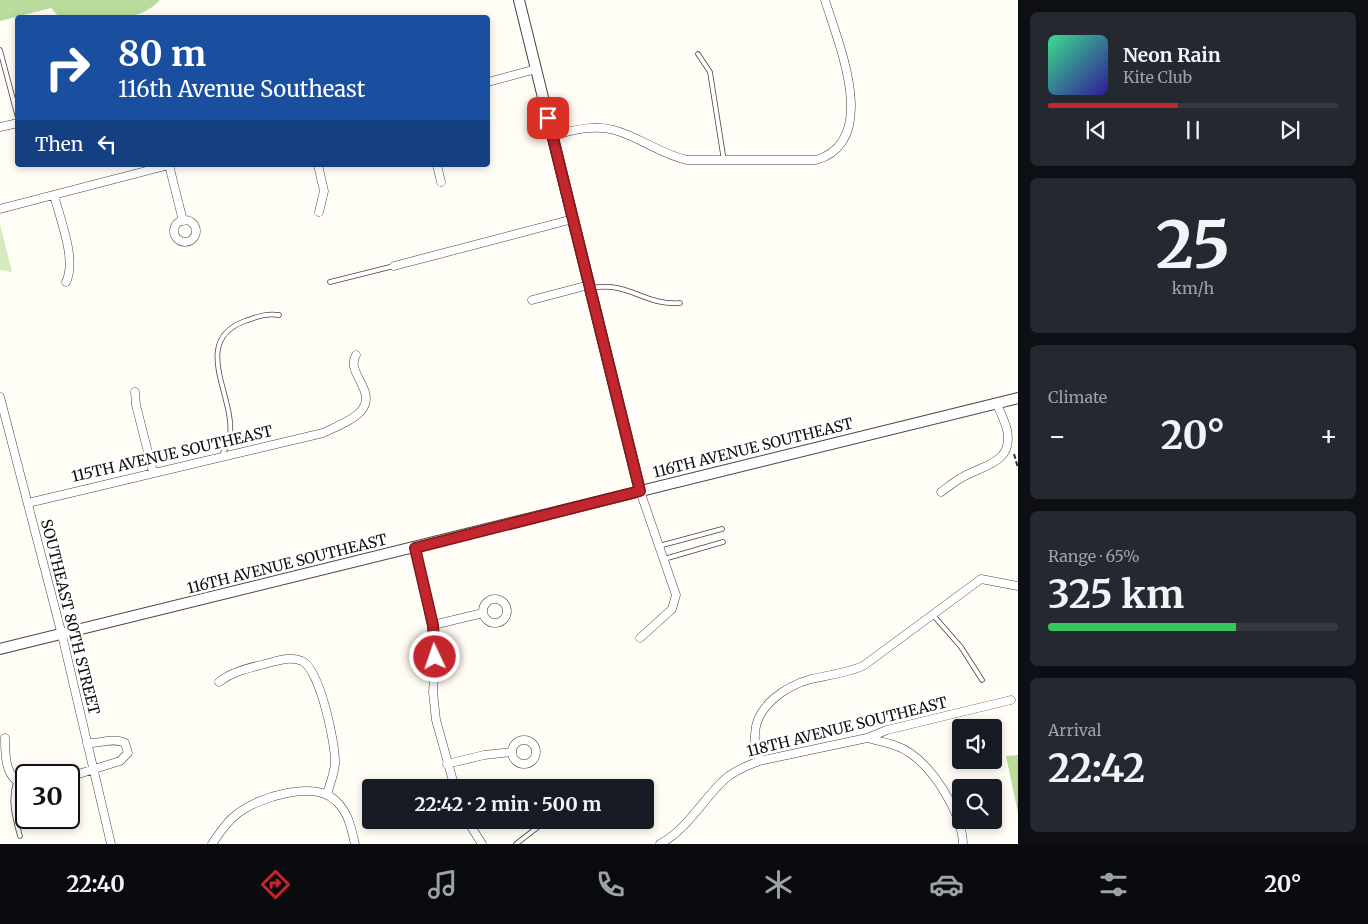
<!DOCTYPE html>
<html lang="en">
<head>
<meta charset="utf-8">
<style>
  :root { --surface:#171b24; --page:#242831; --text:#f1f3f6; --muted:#9ea1a6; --line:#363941; --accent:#c4262e }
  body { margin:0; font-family:Merriweather,serif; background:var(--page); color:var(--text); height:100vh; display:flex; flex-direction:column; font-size:19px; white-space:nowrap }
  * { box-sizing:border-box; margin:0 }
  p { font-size:16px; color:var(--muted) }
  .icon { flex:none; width:28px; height:28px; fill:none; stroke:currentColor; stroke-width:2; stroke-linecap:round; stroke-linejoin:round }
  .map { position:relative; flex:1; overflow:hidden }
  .panel { display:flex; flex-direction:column; gap:12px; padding:12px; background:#0d0f14; width:350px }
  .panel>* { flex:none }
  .top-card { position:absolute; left:15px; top:15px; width:475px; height:152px; border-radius:5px; box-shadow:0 2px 8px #0003; background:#1a4fa0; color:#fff; overflow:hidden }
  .buttons { position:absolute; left:952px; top:719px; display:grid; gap:10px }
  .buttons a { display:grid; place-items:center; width:50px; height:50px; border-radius:5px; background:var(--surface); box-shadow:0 2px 8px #0003; font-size:25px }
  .speed { position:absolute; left:15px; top:764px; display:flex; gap:10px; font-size:25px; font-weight:700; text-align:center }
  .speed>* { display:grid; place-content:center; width:65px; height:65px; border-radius:50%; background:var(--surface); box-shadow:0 2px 8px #0003; line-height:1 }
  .speed .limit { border:2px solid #111; border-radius:8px; background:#fff; color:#111 }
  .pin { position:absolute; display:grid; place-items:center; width:42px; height:42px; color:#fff; margin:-21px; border-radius:10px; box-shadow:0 2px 8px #0006 }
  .me { position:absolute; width:55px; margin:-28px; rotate:357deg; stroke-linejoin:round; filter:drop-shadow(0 0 4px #0008) }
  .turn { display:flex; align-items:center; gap:18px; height:105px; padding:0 20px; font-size:22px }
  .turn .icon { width:65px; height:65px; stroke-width:2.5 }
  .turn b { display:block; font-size:35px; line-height:42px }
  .then { display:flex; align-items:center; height:48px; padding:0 20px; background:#0003; gap:10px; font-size:19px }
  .big { font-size:38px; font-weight:700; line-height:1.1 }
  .panel .card { flex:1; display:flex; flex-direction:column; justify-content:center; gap:8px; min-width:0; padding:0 18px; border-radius:8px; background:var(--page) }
  .panel .dial { align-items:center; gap:0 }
  .dial b { font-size:65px; line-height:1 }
  .song { display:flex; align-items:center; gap:15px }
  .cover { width:60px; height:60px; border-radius:8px; background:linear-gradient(135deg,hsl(150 70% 55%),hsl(250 70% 35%)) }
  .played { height:5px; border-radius:2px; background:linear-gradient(90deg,var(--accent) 45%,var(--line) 45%) }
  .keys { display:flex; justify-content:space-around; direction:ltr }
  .heat { display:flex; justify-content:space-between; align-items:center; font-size:28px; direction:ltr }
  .charge { height:8px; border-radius:4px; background:linear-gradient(90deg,#34c759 65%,var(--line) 0) }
  .trip { position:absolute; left:362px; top:779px; width:292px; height:50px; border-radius:5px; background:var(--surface); box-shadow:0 2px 8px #0003; font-weight:700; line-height:50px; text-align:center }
  .tabs { display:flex; height:80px; justify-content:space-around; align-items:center; background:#090b0e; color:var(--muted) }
  .tabs .icon { width:35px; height:35px }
  .tabs .on { color:var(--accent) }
  .tabs b { font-size:22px; color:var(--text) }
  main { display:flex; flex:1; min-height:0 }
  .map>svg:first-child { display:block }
  .green { fill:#d5ebbd }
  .forest { fill:#b9dc9c }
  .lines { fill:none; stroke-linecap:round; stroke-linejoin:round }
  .service-casing { stroke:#444; stroke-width:5.5 }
  .minor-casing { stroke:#444; stroke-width:9 }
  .tertiary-casing { stroke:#444; stroke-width:12 }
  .path { stroke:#333; stroke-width:2; stroke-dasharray:5 2.5; stroke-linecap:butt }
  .service { stroke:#fff; stroke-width:4 }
  .minor { stroke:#fff; stroke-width:8 }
  .tertiary { stroke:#fff; stroke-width:10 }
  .route-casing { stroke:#7f191e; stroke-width:12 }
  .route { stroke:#c4262e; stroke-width:9 }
  .labels { text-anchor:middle; stroke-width:5; stroke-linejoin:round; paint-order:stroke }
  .street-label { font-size:15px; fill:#111; stroke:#fff }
</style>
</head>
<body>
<main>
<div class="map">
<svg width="1018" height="844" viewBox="0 0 1018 844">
  <rect width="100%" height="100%" fill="#fffdf5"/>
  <path class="green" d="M0,224l12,48 -12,-2z"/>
  <path class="forest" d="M0,0h160c-23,26 -69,18 -101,17l-8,-9 -51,13z
    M1018,755v58l-12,-57z"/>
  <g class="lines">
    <g class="service-casing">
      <path id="service" d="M0,50l18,68
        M698,54l12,18 14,89
        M330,282l64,-16
        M592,288c36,-7 53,18 88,15
        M221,456c4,-6 8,-13 9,-21 5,-39 -40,-94 15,-114 12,-4 21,-8 34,-6
        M659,546l63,-17
        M664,559l59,-17
        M933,615l28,32 21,33
        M16,782c-6,19 -1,35 4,54
        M637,788l8,-3
        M516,844l31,-24"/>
    </g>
    <g class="minor-casing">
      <path id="minor" d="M488,82l48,-13
        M0,127l18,-4
        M552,135c20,-4 42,-11 62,-5 26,7 46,24 73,30h129c65,-19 22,-117 9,-160
        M318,165l6,26 -5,21
        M437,165l4,17
        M54,195c6,24 23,65 12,87
        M0,209l169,-44 14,56
        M174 231a11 11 0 1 1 22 0a11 11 0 1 1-22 0Z
        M394,266l179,-47
        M532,300l57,-15
        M135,392l1,13 17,67
        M0,397l62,238 49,209
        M941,492c7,-5 13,-10 20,-14 21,-13 53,-14 46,-48 -2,-9 -7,-18 -10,-26
        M28,503l295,-70c12,-6 29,-12 38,-22 17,-20 -16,-38 -5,-56
        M415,548l21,98 -3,46 3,28 19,68
        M483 611a12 12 0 1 1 24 0a12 12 0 1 1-24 0Z
        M433,625l50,-12
        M640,638l32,-29 4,-14 -36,-104
        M219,682c13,-10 26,-13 42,-17 13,-3 29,-10 41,-4 18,8 34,84 33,103 -1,10 -5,20 -8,30
        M5,738c0,18 0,42 21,47
        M867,738c15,4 30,6 43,15 25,17 52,61 53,91
        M512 752a12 12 0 1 1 24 0a12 12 0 1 1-24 0Z
        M759,761c-2,-9 -5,-18 -4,-26 0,-29 31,-49 56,-56 18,-4 36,-6 52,-13l118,-87 37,7
        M447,764l37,-9 28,-3
        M69,777l51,-16 8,-8 -3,-10c-11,-6 -26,1 -38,0
        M467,820l15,24
        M212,844c7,-10 14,-22 25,-30 21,-17 79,-35 100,-12 12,12 14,26 18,42
        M660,844c28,-15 42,-44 65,-65 10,-9 22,-13 34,-18l108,-23 20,-8 124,-30"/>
    </g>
    <g class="tertiary-casing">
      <path id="tertiary" d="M519,0l121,491
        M0,649l1018,-251"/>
    </g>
    <path class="path" d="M1014,454l4,14"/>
    <use href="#service" class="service"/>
    <use href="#minor" class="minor"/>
    <use href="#tertiary" class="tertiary"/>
  </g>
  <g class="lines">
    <g class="route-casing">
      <path id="route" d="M435,657l-2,-32 -18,-77 225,-57 -92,-373"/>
    </g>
    <use href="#route" class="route"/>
  </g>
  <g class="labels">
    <g class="street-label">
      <text transform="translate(753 448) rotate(-14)" y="5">116TH AVENUE SOUTHEAST</text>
      <text transform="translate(172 454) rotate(-13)" y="5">115TH AVENUE SOUTHEAST</text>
      <text transform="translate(287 564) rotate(-14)" y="5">116TH AVENUE SOUTHEAST</text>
      <text transform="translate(70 617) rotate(76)" y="5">SOUTHEAST 80TH STREET</text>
      <text transform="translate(847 727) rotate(-14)" y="5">118TH AVENUE SOUTHEAST</text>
    </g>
  </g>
</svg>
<div class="buttons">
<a><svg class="icon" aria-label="sound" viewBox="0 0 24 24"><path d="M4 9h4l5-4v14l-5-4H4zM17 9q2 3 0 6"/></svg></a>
<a><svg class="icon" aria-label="search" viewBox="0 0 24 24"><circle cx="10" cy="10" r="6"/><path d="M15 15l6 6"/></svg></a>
</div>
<div class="speed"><div class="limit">30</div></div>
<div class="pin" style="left:548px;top:118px;background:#d93025"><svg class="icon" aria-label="arrive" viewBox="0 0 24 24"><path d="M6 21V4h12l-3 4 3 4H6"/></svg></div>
<svg class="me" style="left:435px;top:657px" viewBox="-20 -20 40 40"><circle r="17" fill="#c4262e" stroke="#fff" stroke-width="3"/><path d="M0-11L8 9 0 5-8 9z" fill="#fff"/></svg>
<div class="trip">22:42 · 2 min · 500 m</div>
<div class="top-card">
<div class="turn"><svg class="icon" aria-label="right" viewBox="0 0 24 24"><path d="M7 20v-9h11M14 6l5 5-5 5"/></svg><div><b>80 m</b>116th Avenue Southeast</div></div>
<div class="then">Then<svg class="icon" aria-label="left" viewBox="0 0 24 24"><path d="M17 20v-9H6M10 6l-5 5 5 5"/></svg></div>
</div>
</div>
<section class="panel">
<div class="card">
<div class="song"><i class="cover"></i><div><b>Neon Rain</b><p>Kite Club</p></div></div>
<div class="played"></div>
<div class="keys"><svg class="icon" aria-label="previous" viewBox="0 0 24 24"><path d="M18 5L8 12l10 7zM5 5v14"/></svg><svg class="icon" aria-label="pause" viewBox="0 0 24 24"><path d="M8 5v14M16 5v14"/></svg><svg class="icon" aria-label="next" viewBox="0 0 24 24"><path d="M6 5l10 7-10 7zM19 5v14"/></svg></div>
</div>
<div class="card dial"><b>25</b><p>km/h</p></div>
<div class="card"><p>Climate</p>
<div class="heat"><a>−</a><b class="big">20°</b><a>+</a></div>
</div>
<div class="card"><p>Range · 65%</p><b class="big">325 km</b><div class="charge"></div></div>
<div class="card"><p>Arrival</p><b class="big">22:42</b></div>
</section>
</main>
<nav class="tabs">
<b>22:40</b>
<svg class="icon on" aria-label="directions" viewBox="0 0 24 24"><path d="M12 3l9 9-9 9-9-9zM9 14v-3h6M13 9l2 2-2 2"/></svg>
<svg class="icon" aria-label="music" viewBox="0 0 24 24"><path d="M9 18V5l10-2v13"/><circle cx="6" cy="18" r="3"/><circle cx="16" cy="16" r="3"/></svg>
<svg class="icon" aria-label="phone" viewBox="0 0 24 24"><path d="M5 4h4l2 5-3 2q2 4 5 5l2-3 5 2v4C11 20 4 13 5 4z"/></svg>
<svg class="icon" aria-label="climate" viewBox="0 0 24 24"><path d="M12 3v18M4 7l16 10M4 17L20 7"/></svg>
<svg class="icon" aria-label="car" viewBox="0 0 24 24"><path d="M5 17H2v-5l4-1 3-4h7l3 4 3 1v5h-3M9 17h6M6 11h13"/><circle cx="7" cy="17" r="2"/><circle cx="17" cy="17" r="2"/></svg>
<svg class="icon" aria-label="filters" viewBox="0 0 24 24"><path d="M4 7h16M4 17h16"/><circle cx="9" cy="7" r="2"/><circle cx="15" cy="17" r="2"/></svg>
<b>20°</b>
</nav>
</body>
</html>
